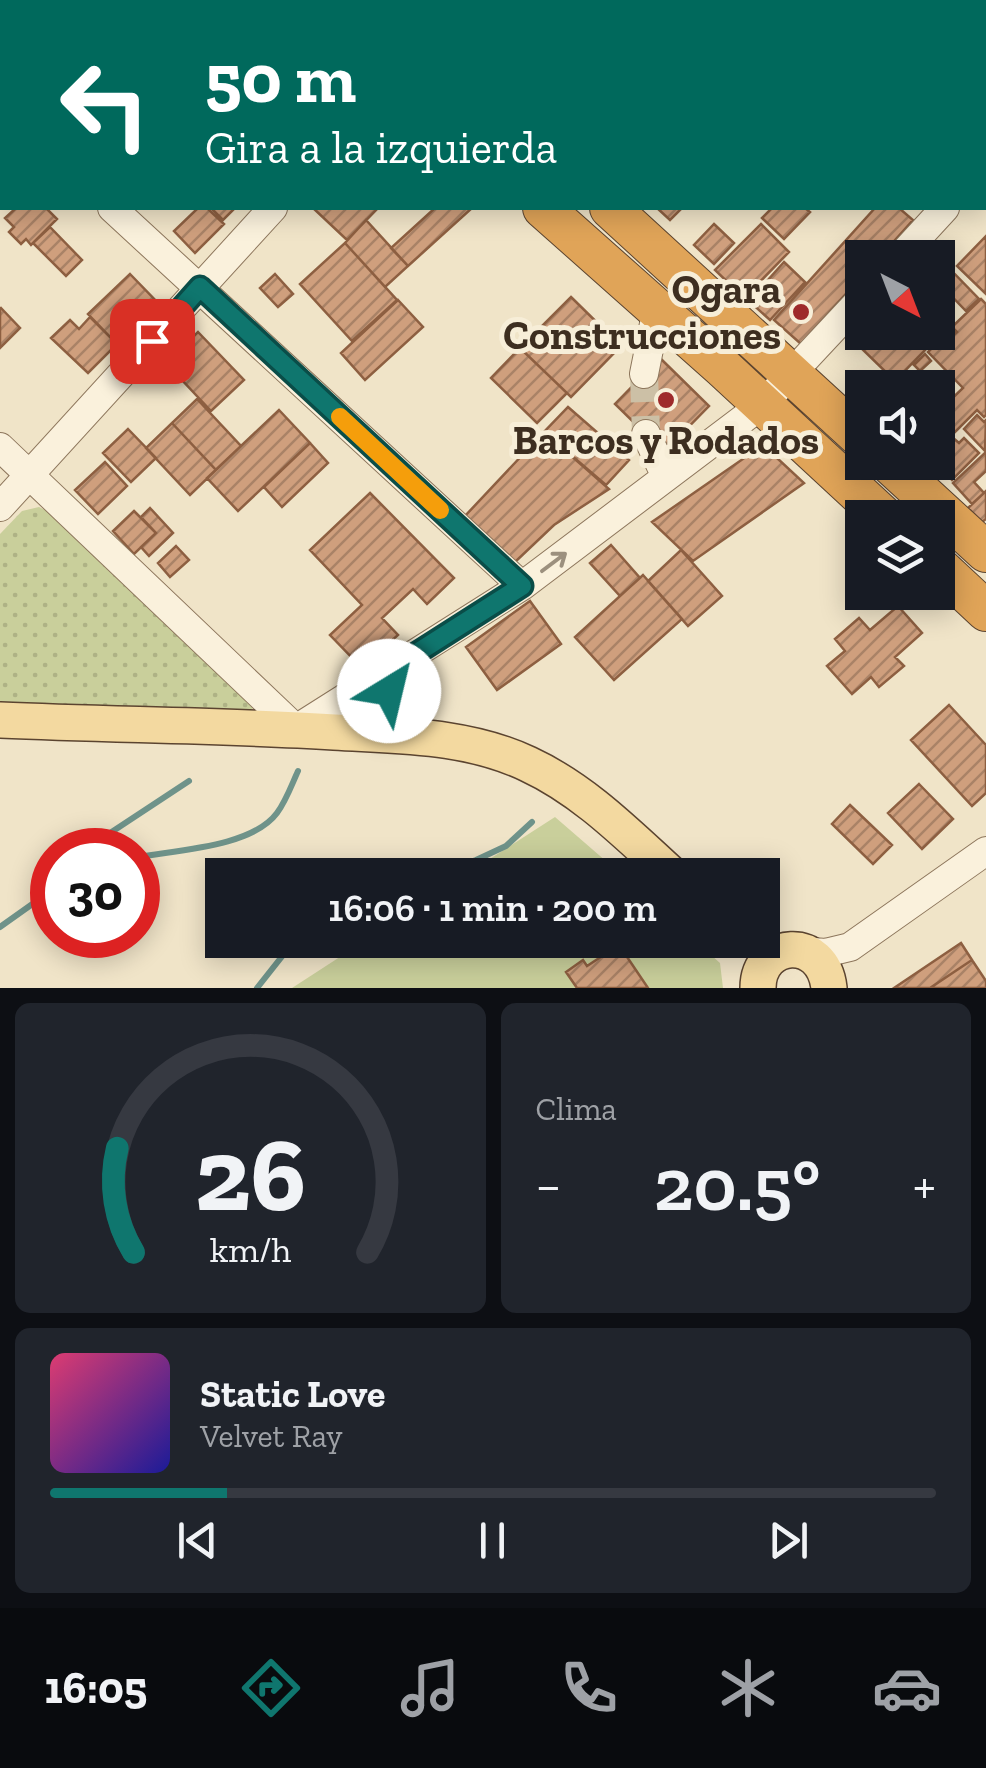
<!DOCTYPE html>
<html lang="es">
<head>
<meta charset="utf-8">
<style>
  :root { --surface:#171b24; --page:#20242c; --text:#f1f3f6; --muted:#9ea1a6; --line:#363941; --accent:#0f766e }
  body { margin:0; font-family:"Zilla Slab",serif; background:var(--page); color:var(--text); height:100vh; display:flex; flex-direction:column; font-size:38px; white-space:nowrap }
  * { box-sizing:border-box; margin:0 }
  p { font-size:32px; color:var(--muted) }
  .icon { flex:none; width:55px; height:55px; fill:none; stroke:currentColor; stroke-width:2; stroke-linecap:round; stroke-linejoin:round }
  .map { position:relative; height:988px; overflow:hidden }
  .side { display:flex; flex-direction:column; gap:15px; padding:15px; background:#0d0f14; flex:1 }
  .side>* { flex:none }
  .hud { position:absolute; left:0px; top:0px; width:988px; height:210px; box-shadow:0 5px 25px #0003; background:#00695c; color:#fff; overflow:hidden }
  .needle { width:65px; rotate:138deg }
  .buttons { position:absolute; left:845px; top:240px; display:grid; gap:20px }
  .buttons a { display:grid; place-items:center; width:110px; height:110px; border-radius:0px; background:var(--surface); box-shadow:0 5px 25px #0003; font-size:50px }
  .speed { position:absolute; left:30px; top:828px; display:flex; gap:20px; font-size:50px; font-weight:700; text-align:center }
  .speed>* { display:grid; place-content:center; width:130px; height:130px; border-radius:50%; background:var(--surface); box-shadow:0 5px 25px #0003; line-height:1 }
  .speed .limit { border:15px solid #d22; background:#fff; color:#111 }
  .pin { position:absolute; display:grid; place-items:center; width:85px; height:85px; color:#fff; margin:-42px; border-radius:20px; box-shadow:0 5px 15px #0006 }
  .me { position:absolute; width:110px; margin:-55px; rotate:36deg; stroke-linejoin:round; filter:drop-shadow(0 0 8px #0008) }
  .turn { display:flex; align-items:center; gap:35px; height:210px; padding:0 40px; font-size:45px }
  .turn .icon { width:130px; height:130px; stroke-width:2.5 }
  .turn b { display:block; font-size:70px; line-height:85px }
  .big { font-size:75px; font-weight:600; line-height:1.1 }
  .side .card { flex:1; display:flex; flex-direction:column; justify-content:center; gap:15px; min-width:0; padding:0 35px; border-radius:15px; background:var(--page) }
  .side .dial { align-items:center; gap:0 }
  .dial svg { height:260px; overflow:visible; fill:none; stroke:var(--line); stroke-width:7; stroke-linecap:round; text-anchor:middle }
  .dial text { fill:var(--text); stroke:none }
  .song { display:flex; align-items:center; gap:30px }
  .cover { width:120px; height:120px; border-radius:15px; background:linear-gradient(135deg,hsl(340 70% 55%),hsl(240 70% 35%)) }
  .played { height:10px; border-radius:5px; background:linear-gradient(90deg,var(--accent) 20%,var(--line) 20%) }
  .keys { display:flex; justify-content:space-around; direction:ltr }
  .heat { display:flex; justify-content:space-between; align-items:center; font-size:55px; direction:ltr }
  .side .tiles { flex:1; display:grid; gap:15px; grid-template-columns:1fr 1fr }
  .card:last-child { grid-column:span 2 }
  .trip { position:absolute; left:205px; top:858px; width:575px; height:100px; border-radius:0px; background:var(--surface); box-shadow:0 5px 25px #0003; font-weight:600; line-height:100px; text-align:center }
  .tab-bar { display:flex; height:160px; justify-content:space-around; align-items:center; background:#090b0e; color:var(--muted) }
  .tab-bar .icon { width:70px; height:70px }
  .tab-bar .selected { color:var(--accent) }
  .tab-bar b { font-size:45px; color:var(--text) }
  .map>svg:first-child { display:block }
  .green { fill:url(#green-dots) }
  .pitch { fill:#c9cf9b }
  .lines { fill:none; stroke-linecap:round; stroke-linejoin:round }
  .stream { stroke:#6f938a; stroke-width:6 }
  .building { fill:url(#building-hatch); stroke:#8d5f41; stroke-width:2.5 }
  .minor-tunnel { stroke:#ccc0a6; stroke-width:28; stroke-dasharray:28 14; stroke-linecap:butt }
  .minor-casing { stroke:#8d765c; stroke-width:30 }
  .major-casing { stroke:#5b4430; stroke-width:38 }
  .highway-casing { stroke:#5b4430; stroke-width:42 }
  .minor { stroke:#faf1dc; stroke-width:28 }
  .major { stroke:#f3d9a0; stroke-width:35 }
  .highway { stroke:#e0a458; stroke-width:40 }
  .oneway { stroke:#9c907e }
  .route-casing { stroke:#0a4d48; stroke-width:25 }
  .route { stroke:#0f766e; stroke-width:18 }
  .slow { stroke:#f59e0b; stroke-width:18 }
  .poi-dot { fill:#9e2a2b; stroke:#f7eed8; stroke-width:4 }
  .labels { text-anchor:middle; stroke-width:10; stroke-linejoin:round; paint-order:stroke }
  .poi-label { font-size:40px; font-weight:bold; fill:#3d2e20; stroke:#f7eed8; text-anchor:end }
</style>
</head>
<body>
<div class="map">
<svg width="986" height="988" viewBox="0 0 986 988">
  <defs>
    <pattern id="green-dots" width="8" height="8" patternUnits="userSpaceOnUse" patternTransform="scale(2.5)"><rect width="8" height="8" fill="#c9cf9b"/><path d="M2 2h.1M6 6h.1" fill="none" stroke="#aeb285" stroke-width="1.8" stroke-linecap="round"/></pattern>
    <pattern id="building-hatch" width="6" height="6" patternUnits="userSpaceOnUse" patternTransform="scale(2.5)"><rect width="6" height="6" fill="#cf9f7d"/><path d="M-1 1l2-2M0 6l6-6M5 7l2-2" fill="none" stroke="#a98266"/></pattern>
  </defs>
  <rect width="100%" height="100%" fill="#f0e4c8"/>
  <path class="green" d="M39,507l8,4 204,190 2,7 -3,3 -250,-4v-173l22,-23z"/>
  <path class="pitch" d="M555,817l67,58h-157z
    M366,940h328l26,23 3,25h-431z"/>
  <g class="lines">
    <path class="stream" d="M91,850l13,-13 85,-56
      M138,857c39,-7 114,-10 139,-44 9,-12 15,-29 21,-42
      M428,875l48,-15 30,-14 26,-24
      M0,927l38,-27 14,-13
      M257,988l38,-48"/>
  </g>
  <path class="building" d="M203,0h47l1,1 -45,1z
    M534,0h66l3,2h-66z
    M16,208h30l11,11 -26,26 -5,-6 -5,5 -12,-12 5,-5 -9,-9z
    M198,208h9l17,16 -29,29 -21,-22z
    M211,208h24l-12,12z
    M313,208h65l-31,32z
    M435,208h37l-64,58 -17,-18z
    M657,208h25l-12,12z
    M772,208h33l5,4 -26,27 -22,-21z
    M875,208h24l14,12 -34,38h-17v18l-61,68 -27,-24z
    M366,220l42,46 -23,21 -40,-44z
    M714,224l20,19 -20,21 -20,-19z
    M761,224l28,28 -45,46 -29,-28z
    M50,227l32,33 -16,16 -33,-33z
    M986,236v58l-29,-28z
    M345,243l52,57 -45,41 -52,-57z
    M784,262l21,20 -35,38 -21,-19z
    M948,267l31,32 -13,12 -28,-29v-5z
    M130,274l29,30 -42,40 -29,-30z
    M275,274l18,20 -15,13 -18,-19z
    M571,297l50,49 -50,51 -51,-49z
    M981,299l5,5v111l-2,2 -7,-7 -39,39v-37l25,-24 -35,-36 14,-14 4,4 11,-10 -5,-5z
    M398,300l25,27 -58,53 -24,-27z
    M1,308l19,20 -20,20v-39z
    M90,317l27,27 -29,29 -37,-35 19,-18 9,9z
    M198,332l46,48 -33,31 -45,-48z
    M872,332h50l10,11 -37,38 -36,-35z
    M520,348l47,45 -30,30 -46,-45z
    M925,354l6,7 -11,10 -6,-6z
    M660,358l49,48 -45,46 -49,-48z
    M197,399l44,47 -25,24 -44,-47z
    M568,407l61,53 -23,25 -62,-53z
    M279,410l31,33 -72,68 -31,-33z
    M977,415l7,7 2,-2 -1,31 -21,-22z
    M172,423l44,47 -26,25 -44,-47z
    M128,429l28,29 -25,24 -28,-29z
    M544,432l65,57 -55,36 -40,38 -49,-47z
    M952,437l7,6 5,-5 15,15 -27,27 -16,-18h2v-10z
    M310,443l18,20 -46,44 -18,-20z
    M763,445l41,38 -111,78 -41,-39z
    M986,452v19l-12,11 10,11 -12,11 -19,-21z
    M105,462l22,24 -29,28 -23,-24z
    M986,491v28l-4,3 -14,-14z
    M370,493l84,85 -27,26 -14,-15 -31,29 16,17 -36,33 -32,-33 32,-30 -52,-55z
    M150,508l23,25 -24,23 -8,-9 15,-14 -15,-16z
    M134,511l22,22 -22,21 -21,-23z
    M611,545l29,33 -20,18 -30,-33z
    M176,546l13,14 -19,17 -12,-14z
    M681,550l41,46 -34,30 -40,-45z
    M643,575l39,44 -68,61 -39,-43z
    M530,601l31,43 -64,46 -31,-43z
    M898,606l24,27 -27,24 9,9 -25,21 -8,-10 -19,17 -25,-28 18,-15 -10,-12 24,-21 11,12z
    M949,705l37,40v48l-14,13 -61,-66z
    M919,784l34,35 -31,30 -34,-36z
    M850,805l42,40 -19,19 -41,-40z
    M961,943l11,17 -42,28h-36z
    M619,945l29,43h-71l-11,-16 17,-12 4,6z
    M972,960l14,21v7h-56z"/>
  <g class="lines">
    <path class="minor-tunnel" d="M644,374l2,60"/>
    <g class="minor-casing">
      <path id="minor" d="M459,2l2,-2
        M0,106l2,2
        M985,164l1,-1
        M112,208l410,378
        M899,258l46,-50
        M644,374l13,-65
        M646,434l20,43
        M0,447l296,282 226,-143 241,-182 99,-106
        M0,507l273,-299
        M398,665c-14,29 -10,51 16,71
        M802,951l23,2 25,-6 136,-96"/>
    </g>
    <g class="major-casing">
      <path id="major" d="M0,720c111,5 223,5 334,12 66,4 133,3 194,32 56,26 99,70 144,111
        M758,988c0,-48 65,-54 71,0"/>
    </g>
    <g class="highway-casing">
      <path id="highway" d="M311,0l3,2
        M384,0l3,2
        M543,208l179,159 163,151
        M610,208l252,231
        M888,462l98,90
        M938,566l48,45"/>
    </g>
    <use href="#minor" class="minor"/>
    <use href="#major" class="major"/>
    <use href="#highway" class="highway"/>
  </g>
  <defs><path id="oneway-shaft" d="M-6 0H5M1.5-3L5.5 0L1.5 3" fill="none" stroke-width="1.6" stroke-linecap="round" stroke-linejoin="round" transform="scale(2.5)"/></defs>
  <use class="oneway" href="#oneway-shaft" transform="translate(554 562) rotate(-37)"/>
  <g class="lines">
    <g class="route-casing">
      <path id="route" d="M152,341l48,-54 322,299 -124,79 -7,14 -2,12"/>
    </g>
    <use href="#route" class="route"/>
    <path class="slow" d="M340,417l100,93"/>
  </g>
  <g class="poi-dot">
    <circle cx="801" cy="312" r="10"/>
    <circle cx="666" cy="400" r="10"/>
  </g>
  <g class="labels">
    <g class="poi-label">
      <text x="781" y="303">Ogara<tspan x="781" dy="46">Construcciones</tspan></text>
      <text x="666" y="454" text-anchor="middle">Barcos y Rodados</text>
    </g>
  </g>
</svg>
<div class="buttons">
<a><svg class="needle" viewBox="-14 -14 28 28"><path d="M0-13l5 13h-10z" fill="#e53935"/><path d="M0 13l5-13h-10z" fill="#9ea1a6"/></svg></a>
<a><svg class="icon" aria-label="sound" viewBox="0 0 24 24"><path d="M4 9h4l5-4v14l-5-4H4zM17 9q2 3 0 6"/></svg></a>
<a><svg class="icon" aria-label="layers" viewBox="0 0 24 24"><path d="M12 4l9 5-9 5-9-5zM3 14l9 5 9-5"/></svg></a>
</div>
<div class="speed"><div class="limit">30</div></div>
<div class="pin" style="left:152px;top:341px;background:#d93025"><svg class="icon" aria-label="arrive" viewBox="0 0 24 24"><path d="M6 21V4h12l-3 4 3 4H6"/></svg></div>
<svg class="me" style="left:389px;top:691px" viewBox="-20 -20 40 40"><circle r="19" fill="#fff"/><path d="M0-13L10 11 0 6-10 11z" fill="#0f766e"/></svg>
<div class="trip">16:06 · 1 min · 200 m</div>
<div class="hud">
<div class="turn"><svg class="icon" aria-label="left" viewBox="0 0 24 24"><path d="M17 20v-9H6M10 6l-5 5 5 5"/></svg><div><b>50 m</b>Gira a la izquierda</div></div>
</div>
</div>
<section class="side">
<div class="tiles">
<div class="card dial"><svg viewBox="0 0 100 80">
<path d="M14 69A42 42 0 1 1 86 69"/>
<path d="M14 69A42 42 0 0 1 9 37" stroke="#0f766e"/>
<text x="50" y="56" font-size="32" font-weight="700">26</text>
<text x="50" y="72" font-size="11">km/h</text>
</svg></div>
<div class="card"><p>Clima</p>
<div class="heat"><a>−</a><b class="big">20.5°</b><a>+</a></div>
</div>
<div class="card">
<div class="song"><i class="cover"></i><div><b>Static Love</b><p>Velvet Ray</p></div></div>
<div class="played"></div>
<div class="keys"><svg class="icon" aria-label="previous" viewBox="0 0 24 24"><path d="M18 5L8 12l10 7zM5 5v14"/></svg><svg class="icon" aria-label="pause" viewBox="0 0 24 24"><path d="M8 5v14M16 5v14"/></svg><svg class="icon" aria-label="next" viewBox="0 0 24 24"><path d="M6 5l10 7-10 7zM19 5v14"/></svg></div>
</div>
</div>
</section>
<nav class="tab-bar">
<b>16:05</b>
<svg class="icon selected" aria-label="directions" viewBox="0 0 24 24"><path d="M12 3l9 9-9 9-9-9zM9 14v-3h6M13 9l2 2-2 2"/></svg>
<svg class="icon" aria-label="music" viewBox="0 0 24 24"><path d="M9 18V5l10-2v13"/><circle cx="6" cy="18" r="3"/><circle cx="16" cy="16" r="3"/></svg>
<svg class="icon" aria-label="phone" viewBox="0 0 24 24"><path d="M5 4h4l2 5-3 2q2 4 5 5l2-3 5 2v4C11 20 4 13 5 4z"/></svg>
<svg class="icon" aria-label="climate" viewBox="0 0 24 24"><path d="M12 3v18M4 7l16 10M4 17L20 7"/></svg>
<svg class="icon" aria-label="car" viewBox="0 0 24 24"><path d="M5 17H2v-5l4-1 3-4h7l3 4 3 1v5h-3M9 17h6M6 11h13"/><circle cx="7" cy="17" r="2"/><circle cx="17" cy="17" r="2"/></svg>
</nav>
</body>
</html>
